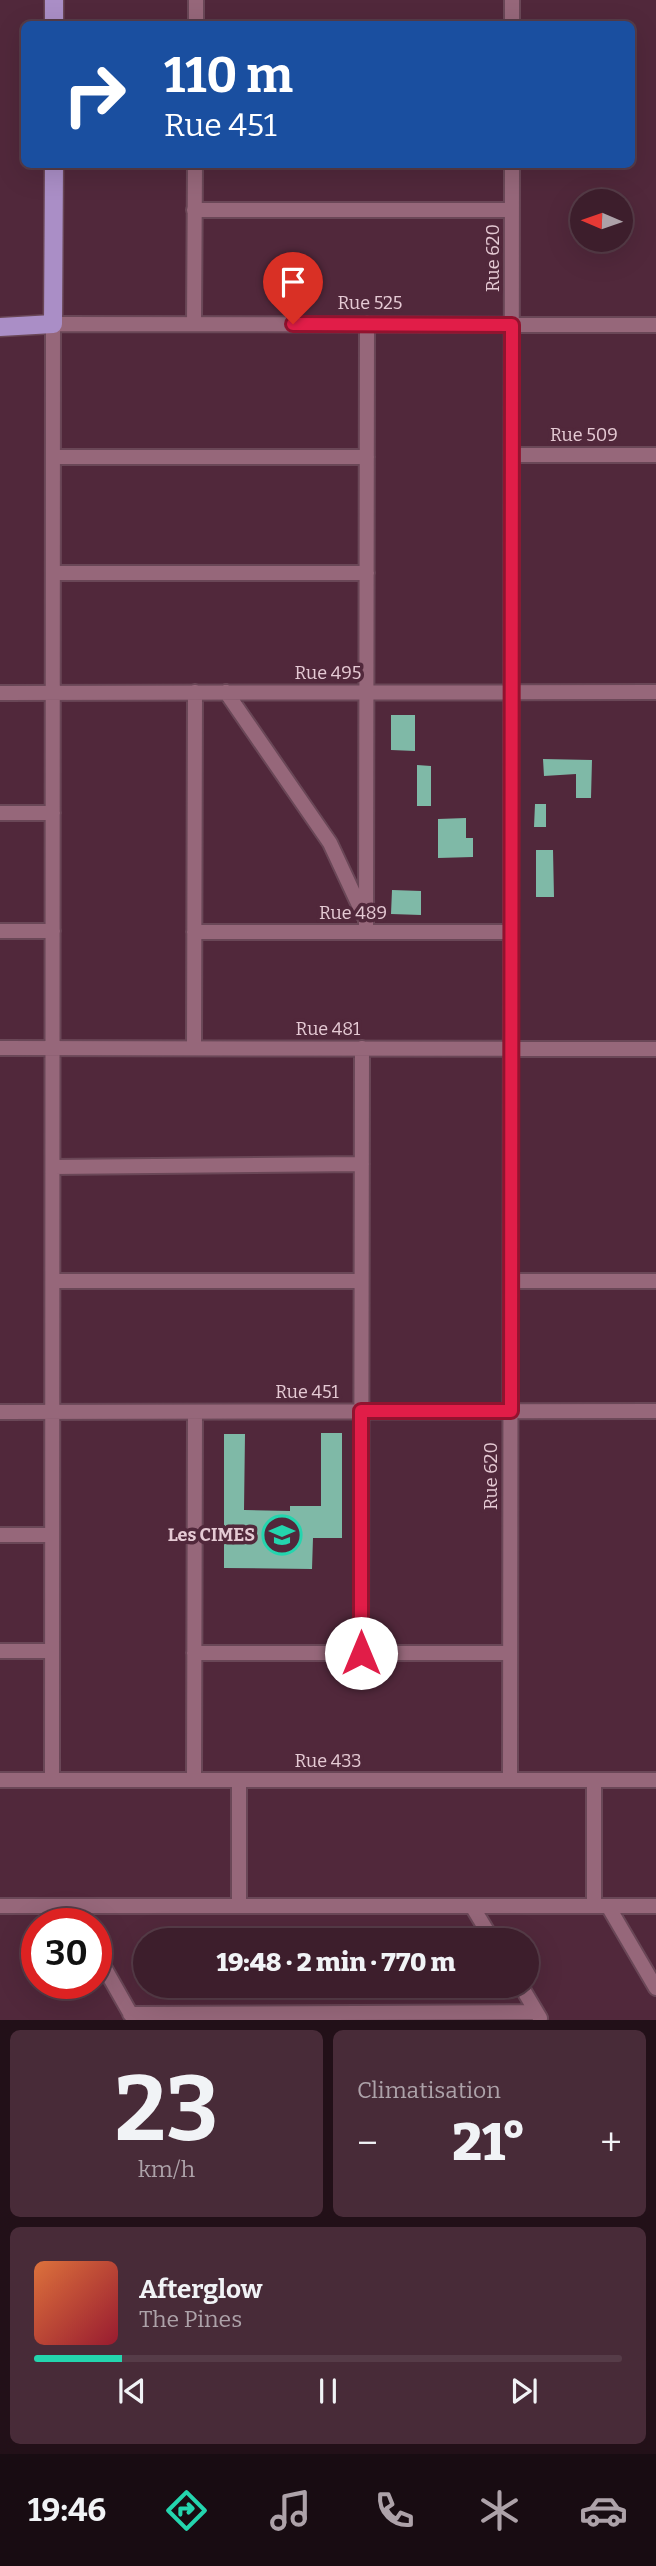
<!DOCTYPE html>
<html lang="fr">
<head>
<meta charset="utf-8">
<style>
  :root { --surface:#3d1e2c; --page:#482b38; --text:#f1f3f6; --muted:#ada2a9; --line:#563c48; --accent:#24d5ae }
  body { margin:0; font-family:Bitter,serif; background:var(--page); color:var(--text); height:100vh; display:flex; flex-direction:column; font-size:26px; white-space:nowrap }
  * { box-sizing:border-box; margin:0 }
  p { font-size:23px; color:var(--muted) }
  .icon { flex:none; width:38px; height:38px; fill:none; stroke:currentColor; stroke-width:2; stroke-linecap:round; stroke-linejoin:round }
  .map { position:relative; height:2020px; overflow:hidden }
  .side { display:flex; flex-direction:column; gap:10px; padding:10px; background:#221018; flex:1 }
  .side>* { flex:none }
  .guide { position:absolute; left:21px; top:21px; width:614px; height:147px; border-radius:10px; box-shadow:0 7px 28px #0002,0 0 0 2px var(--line); background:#1a4fa0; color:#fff; overflow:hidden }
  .needle { width:46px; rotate:272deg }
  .controls { position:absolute; left:570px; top:189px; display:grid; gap:14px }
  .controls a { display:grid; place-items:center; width:63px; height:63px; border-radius:50%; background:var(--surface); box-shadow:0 7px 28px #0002,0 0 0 2px var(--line); font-size:35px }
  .speed { position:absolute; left:21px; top:1908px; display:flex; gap:14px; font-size:35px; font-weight:700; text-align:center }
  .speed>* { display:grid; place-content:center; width:91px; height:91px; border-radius:50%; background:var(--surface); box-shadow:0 7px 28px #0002,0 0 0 2px var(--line); line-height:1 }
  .speed .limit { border:10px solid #d22; background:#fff; color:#111 }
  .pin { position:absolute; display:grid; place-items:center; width:60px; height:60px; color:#fff; margin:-72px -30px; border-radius:50% 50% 50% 0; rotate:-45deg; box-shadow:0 0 7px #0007 }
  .pin .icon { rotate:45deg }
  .me { position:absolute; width:77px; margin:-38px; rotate:0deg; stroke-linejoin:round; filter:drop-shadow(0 0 5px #0008) }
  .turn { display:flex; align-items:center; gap:24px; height:147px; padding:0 28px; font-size:32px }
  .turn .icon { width:91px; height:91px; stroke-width:2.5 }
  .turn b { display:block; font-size:49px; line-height:60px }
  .big { font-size:52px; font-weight:800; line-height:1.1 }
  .side .card { flex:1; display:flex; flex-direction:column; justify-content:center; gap:10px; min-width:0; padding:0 24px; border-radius:10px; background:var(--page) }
  .side .dial { align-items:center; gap:0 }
  .dial b { font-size:91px; line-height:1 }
  .song { display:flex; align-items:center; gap:21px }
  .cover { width:84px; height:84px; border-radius:10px; background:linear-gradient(135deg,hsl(20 70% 55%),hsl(350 70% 35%)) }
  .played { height:7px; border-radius:4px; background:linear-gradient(90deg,var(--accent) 15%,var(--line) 15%) }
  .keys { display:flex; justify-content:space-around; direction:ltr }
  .heat { display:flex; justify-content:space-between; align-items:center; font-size:38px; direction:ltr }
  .side .tiles { flex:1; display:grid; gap:10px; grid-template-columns:1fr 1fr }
  .card:last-child { grid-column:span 2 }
  .trip { position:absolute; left:133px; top:1928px; width:406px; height:70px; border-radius:35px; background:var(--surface); box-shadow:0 7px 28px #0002,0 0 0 2px var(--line); font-weight:800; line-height:70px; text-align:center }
  .tab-bar { display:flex; height:112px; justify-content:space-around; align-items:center; background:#180c12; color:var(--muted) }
  .tab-bar .icon { width:49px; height:49px }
  .tab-bar .on { color:var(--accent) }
  .tab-bar b { font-size:32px; color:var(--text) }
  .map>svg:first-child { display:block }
  .building { fill:#7fb9a7 }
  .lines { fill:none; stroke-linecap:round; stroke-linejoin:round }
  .minor-casing { stroke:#6a4757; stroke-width:18 }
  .major-casing { stroke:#6a4757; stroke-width:21 }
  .minor { stroke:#96677a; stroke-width:14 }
  .major { stroke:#aa8ec6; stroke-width:18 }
  .route-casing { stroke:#92132f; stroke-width:18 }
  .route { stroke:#e11d48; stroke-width:12 }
  .labels { text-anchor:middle; stroke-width:7; stroke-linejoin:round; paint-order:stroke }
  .street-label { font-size:18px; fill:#e5cad4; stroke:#51283b }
  .poi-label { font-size:18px; font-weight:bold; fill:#e5cad4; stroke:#51283b; text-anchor:end }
</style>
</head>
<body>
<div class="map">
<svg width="656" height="2020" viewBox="0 0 656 2020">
  <rect width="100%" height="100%" fill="#51283b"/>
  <path class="building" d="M391,715h24v36l-24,-1z
    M543,759l49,1 -1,38h-15v-24l-32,2z
    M417,765l14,1v40h-14z
    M535,804h11v23h-12z
    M466,818v20h7v19l-35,1v-39z
    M536,850h17l1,47h-18z
    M392,890l29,1v24l-30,-1z
    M321,1433h21v105h-29l-1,31 -88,-1v-134h21l-1,76 46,1v-5h31z"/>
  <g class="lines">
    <g class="minor-casing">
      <path id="minor" d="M196,24v-24
        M512,24v-24
        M194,210h318
        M194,324l1,-160
        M512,455h144
        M53,457h314
        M53,573h314
        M226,692l104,151 34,73
        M0,693l656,-1
        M0,813h53
        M0,931h53
        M194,932h317
        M366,932l1,-608
        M0,1048l656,1
        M194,1048l1,-356
        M53,1167l309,-3
        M53,1281h308
        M511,1281h145
        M0,1412l656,-1
        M0,1535h52
        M0,1651h52
        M194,1653h316
        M361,1653l1,-605
        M0,1780h656
        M52,1780l1,-1456 603,1
        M194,1780l1,-368
        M239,1780v126
        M510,1780l2,-1616
        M0,1906h656
        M70,1906l10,17
        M472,1906l21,35
        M594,1906v-126
        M608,1906l48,82
        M96,1953l38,67
        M521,1986l19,32
        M130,2014l406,-2"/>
    </g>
    <g class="major-casing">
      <path id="major" d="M54,24v-24
        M0,327l53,-3 1,-160"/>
    </g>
    <use href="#minor" class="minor"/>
    <use href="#major" class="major"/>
  </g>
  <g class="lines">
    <g class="route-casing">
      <path id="route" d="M293,324l219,1 -1,1086h-150v242"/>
    </g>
    <use href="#route" class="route"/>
  </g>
  <defs>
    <g id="school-ring" transform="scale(2.0125)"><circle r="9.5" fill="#51283b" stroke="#24d5ae" stroke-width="1.5"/><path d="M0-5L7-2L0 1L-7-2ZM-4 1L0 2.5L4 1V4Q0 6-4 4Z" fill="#24d5ae"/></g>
  </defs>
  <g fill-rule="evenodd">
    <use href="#school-ring" x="282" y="1535"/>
  </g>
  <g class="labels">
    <g class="street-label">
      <text transform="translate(493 258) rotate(-90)" y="6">Rue 620</text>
      <text x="370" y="309">Rue 525</text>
      <text x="584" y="441">Rue 509</text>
      <text x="328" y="679">Rue 495</text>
      <text x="353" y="919">Rue 489</text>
      <text x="328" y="1035">Rue 481</text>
      <text x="307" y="1398">Rue 451</text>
      <text transform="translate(491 1476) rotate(-90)" y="6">Rue 620</text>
      <text x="328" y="1767">Rue 433</text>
    </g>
    <g class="poi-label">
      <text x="255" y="1541">Les CIMES</text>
    </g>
  </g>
</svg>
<div class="controls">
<a><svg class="needle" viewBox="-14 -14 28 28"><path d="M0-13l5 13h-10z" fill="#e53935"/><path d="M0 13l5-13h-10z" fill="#ada2a9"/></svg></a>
</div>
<div class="speed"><div class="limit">30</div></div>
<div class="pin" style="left:293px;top:324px;background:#d93025"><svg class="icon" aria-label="arrive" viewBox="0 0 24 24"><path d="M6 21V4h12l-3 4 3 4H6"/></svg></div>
<svg class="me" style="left:361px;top:1653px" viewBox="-20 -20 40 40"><circle r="19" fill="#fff"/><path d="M0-13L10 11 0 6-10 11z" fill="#e11d48"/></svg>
<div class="trip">19:48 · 2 min · 770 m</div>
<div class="guide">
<div class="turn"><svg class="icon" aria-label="right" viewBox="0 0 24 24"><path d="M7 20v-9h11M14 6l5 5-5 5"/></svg><div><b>110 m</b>Rue 451</div></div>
</div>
</div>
<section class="side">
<div class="tiles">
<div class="card dial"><b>23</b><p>km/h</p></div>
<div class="card"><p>Climatisation</p>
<div class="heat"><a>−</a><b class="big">21°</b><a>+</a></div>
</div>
<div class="card">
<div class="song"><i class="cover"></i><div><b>Afterglow</b><p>The Pines</p></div></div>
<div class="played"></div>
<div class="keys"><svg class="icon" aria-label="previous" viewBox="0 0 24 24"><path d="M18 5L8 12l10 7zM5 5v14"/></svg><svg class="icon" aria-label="pause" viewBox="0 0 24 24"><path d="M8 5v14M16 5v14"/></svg><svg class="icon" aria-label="next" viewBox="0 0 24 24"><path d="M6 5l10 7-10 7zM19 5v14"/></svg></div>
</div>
</div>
</section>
<nav class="tab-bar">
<b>19:46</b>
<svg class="icon on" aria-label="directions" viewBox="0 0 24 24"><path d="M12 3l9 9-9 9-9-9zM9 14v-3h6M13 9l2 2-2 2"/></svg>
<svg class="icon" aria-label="music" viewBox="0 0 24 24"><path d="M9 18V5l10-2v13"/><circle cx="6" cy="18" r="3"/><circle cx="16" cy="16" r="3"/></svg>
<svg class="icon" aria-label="phone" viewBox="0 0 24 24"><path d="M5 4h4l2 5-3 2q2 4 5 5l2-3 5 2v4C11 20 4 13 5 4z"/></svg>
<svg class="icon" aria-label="climate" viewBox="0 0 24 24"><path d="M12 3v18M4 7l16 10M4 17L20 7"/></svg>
<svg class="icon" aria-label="car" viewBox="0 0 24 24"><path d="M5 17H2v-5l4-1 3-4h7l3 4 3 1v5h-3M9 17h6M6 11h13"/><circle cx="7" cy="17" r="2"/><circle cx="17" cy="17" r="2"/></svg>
</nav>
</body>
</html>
